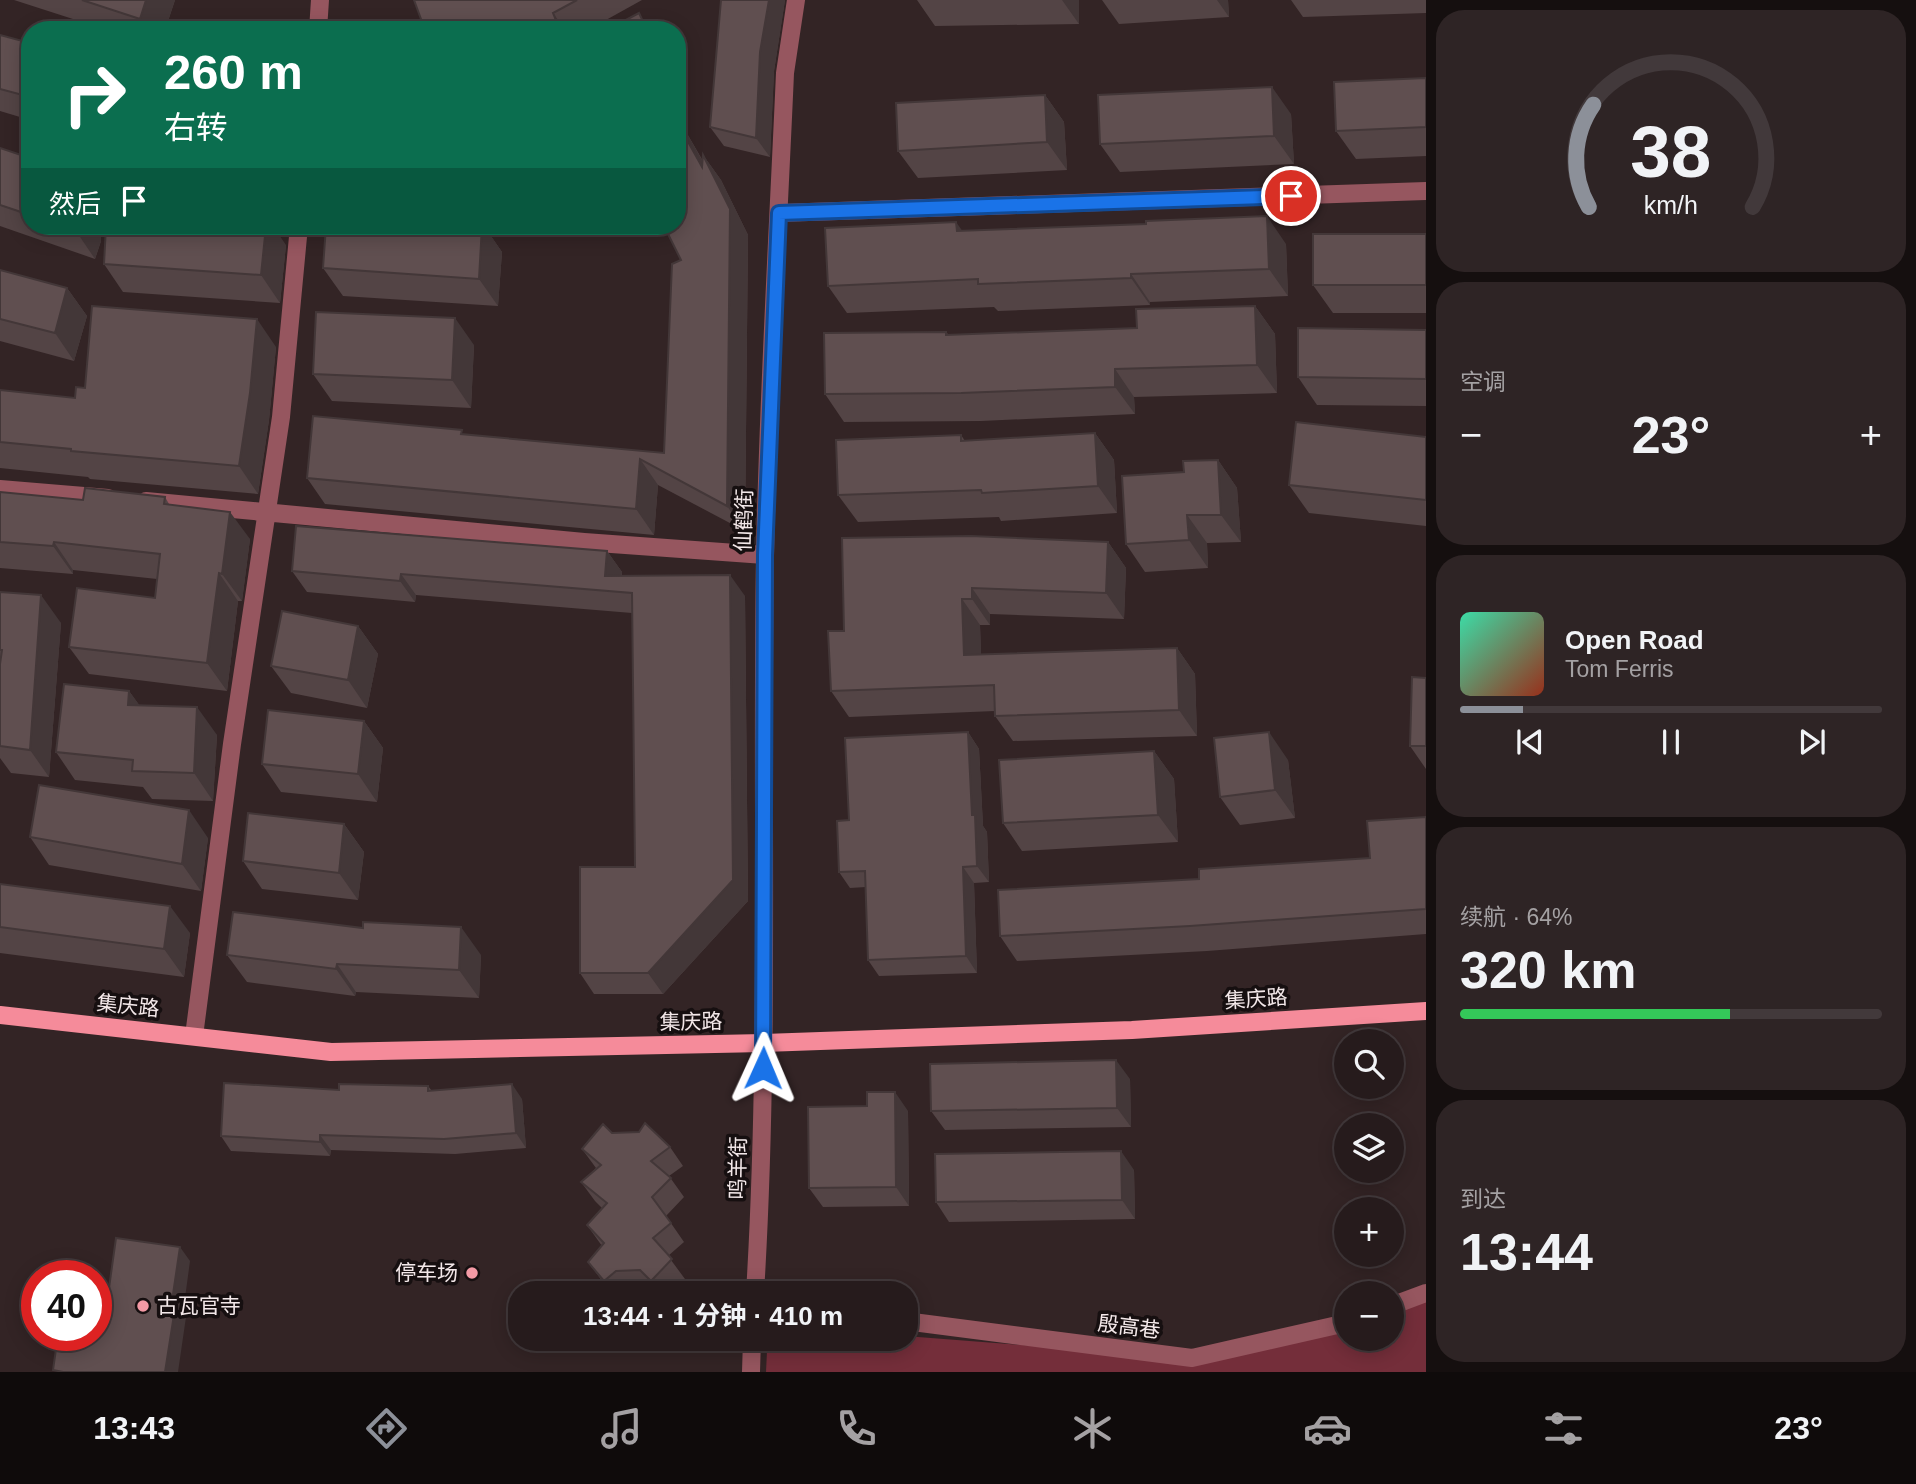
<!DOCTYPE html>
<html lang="zh">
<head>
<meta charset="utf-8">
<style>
  :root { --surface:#261b1c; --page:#2e2425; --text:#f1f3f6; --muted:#a4a1a3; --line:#42393b; --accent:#8c9099 }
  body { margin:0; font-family:Arial,"Noto Sans SC",sans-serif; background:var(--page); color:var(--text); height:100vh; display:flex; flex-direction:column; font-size:26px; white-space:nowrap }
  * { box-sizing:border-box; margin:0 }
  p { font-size:23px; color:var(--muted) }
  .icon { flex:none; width:38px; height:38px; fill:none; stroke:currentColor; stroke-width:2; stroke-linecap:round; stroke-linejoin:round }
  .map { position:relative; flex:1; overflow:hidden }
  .side { display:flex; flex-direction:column; gap:10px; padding:10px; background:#150f0f; width:490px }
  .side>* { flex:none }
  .hud { position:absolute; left:21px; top:21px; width:665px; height:214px; border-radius:28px; box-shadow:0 4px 18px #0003,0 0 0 2px var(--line); background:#0b6e4f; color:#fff; overflow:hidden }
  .controls { position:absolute; left:1334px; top:1029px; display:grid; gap:14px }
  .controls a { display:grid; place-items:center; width:70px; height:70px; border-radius:50%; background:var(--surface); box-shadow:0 4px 18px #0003,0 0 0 2px var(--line); font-size:35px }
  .speed { position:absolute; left:21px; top:1260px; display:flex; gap:14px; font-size:35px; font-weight:700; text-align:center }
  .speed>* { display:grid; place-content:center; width:91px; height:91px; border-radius:50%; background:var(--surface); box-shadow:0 4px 18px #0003,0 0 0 2px var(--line); line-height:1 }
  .speed .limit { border:10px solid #d22; background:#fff; color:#111 }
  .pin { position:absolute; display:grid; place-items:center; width:60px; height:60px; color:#fff; margin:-30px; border:4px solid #fff; border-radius:50%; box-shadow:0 2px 7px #0007 }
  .me { position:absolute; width:77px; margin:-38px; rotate:1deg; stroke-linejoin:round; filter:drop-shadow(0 0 5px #0008) }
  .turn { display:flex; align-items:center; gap:24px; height:147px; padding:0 28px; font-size:32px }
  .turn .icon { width:91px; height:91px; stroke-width:2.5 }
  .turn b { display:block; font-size:49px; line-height:60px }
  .then { display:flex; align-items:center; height:66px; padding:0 28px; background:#0003; gap:14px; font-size:26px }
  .big { font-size:52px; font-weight:700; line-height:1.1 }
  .side .tile { flex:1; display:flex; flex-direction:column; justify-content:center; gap:10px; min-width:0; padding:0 24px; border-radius:28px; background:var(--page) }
  .side .dial { align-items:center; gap:0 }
  .dial svg { height:182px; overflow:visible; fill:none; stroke:var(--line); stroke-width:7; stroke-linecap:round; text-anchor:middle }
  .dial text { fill:var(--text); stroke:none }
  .song { display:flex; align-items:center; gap:21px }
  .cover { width:84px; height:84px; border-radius:10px; background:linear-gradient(135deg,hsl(160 70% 55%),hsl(10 70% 35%)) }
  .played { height:7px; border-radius:4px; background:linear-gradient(90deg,var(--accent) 15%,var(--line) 15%) }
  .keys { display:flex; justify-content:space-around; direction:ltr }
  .heat { display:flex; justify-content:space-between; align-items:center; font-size:38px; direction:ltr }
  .charge { height:10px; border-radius:5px; background:linear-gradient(90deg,#34c759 64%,var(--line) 0) }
  .trip { position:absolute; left:508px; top:1281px; width:410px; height:70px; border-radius:28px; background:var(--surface); box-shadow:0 4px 18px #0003,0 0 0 2px var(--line); font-weight:700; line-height:70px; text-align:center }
  .tab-bar { display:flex; height:112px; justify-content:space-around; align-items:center; background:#0f0b0b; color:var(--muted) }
  .tab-bar .icon { width:49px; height:49px }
  .tab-bar .selected { color:var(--accent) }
  .tab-bar b { font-size:32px; color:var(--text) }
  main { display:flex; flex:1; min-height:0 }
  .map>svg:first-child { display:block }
  .green { fill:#742e3a }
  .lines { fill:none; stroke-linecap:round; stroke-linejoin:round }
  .minor { stroke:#96565f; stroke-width:18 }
  .major { stroke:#f58b9a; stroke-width:18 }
  .wall { fill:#534445 }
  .shaded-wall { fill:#433738 }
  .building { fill:#604f50; stroke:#433738; stroke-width:2 }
  .route-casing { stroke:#114b97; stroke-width:18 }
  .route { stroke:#1a73e8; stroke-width:12 }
  .poi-dot { fill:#f49aa5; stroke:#160f10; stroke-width:2.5 }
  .labels { text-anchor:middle; stroke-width:7; stroke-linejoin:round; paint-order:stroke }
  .street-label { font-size:21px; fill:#f3e8e9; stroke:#160f10 }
  .poi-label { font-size:21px; fill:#f3e8e9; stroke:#160f10; text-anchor:end }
</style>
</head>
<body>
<main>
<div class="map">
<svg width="1426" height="1372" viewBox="0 0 1426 1372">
  <rect width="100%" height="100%" fill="#332425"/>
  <path class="green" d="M1426,1298v74h-660l1,-21 8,-12h130v-3l287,22 154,-39v20h45v-32z"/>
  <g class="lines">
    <path class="minor" d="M318,30l2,-30
      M779,213l647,-22
      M0,489l108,9
      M146,501l438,41 181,13
      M194,1036l38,-292 49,-327 18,-191
      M755,1293c15,-245 6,-491 10,-736 3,-161 13,-323 20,-484l11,-73
      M1391,1306l35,-13
      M905,1321l287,37 154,-35
      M751,1372l1,-33"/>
    <path class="major" d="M0,1015l331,37 433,-9 368,-13 294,-19"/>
  </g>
  <path class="wall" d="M14,0h161l-10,30h-58z
    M414,0h228l-54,30h-163z
    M721,0h64l-11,71 -4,86 -46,-11 -14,-19z
    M917,0h162v24l-144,2z
    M1102,0h126l1,17 -110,7z
    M1291,0h135v13l-123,4z
    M0,35l30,8v77l-30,-9z
    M677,78l8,14 -8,3z
    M1426,78v78l-70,3 -20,-28z
    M1045,95l19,27 3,48 -149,8 -20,-27z
    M1291,114l3,50 -174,8 -20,-28z
    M677,118l8,12 18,31v-6l18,25 27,55 -3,296 -87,-46 -4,50 -329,-31 -18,-26 158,-44 199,19 17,-193 -4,-34z
    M0,148l30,10v68h67l4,6v9l-6,18 -95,-33z
    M326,226h158l18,26 -4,54 -155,-10 -20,-28z
    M963,231l323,13 2,52 -138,6v3l-152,6 -4,-4 -147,6 -19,-27z
    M1426,234v79h-93l-20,-28z
    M286,245l-6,58 -157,-11 -19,-28z
    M0,270l67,18 20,28 -13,45 -74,-20z
    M1255,306l20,28 2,59 -143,4 1,17 -154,7 -137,1 -19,-28 121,-62 3,3 188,-7z
    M1426,330v76l-109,-1 -19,-28z
    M474,345l-3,63 -139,-7 -19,-27z
    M276,347l-7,73 -11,74 -168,-15 -2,-2 -88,-9v-78l75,8 10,-10z
    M1095,433l19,27 3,53 -116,8 -2,-4 -141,5 -20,-27 123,-60 4,6z
    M1426,437v89l-117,-13 -20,-28z
    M1218,460l19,28 4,54 -34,1 1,25 -63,4 -19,-28 58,-72z
    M0,492l83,8 82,-3 4,7 81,35 -8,62h-4l-11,90 -138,-17 -20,-27 86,-49 2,-19 -84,-9v4l-73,-6z
    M1108,542l18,26 -2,51 -134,-5v11h-10l1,30 196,-7 18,26 2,62 -184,5 -18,-25v-5l-146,6 -18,-26 13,-60z
    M607,551l15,21v3l123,21 3,305 -85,93h-69l-14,-21 55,-106 -3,-254 -216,-18 -1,7 -108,-10 -15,-21z
    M0,592l61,31 -12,154 -38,-4 -11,-15z
    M358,626l20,28 -11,54 -76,-15 -20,-27z
    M1426,678v91l-16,-23z
    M129,691l10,14 78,30 -4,66 -61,-2 -9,-12 -68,-7 -19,-28z
    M364,721l19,27 -6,54 -96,-10 -19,-28z
    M968,732l11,17 4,77 4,6 2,50 -15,1 3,90 -98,3 -11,-16 -2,-73 -16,1 -11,-16 10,-52z
    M1154,751l20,28 4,63 -156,9 -19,-28z
    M1288,760l7,58 -55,7 -20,-28z
    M1426,817v117l-219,17 -190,10 -17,-25 199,-57 171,-21z
    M344,824l20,28 -6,48 -96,-11 -19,-28z
    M30,837l178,1 -7,53 -152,-26z
    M0,884l190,49 -6,44 -184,-24z
    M227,955h254l-2,43 -123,-6 -1,4 -108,-14z
    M1130,1079l1,48 -186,3 -14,-19z
    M428,1086l4,5 90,8 4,49 -71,6 -124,-4 -1,6 -99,-5 -10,-15 118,-46z
    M867,1106l41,5 1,95 -86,1 -14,-19z
    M612,1133l58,14 13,19 -14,10 15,21 -18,19 18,26 -16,14 17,23 -14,14h-14l-3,-3h-25l-3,3h-15l-23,-31 14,-16 -15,-21 15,-17 -7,-7 -14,-19 15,-14 -14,-19z
    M1134,1170l1,49 -186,3 -13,-20z"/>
  <path class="shaded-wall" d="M146,0h29l-10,30h-17l-8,-11z
    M769,0h16l-11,71 -4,86 -14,-19 4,-86z
    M1062,0h17v24z
    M1217,0h11l1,17z
    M553,13l12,17h-5z
    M1272,87l19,27 3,50 -20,-28z
    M1045,95l19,27 3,48 -20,-28z
    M677,118l8,12 35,62 -18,-25 -25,-45z
    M703,155l18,25 27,55 -3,296 -18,-25z
    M1267,216l19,28 2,52 -19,-27z
    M956,222l20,28 -19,-19z
    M78,226h19l4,6v9l-6,18 -19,-28z
    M266,226h7l13,19 -6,58 -19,-28z
    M482,226h2l18,26 -4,54 -19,-27z
    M1131,274l19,28v3l-19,-27z
    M67,288l20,28 -13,45 -19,-28z
    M1255,306l20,28 2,59 -20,-28z
    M455,318l19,27 -3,63 -19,-28z
    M257,319l19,28 -7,73 -11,74 -19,-28z
    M1115,369l19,28 1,17 -20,-27z
    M1095,433l19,27 3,53 -19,-27z
    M640,459l18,26 -4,50 -18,-26z
    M1218,460l19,28 4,54 -20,-27z
    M230,512l20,27 -8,62 -20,-27z
    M1187,515l20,28 1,25 -19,-28z
    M54,542l19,28v4l-20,-28z
    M1108,542l18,26 -2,51 -18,-26z
    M607,551l15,21 -2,20 -15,-16z
    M219,573l19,28 -11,90 -20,-28z
    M401,574l15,21 -1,7 -15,-21z
    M730,575l15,21 3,305 -85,93 -15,-21z
    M972,588l18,26v11l-18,-26z
    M41,595l20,28 -12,154 -19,-27z
    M962,599l18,26 2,56 -18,-26z
    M358,626l20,28 -11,54 -19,-28z
    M1177,648l18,26 2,62 -18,-26z
    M129,691l20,27 -21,-13z
    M197,707l20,28 -4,66 -19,-28z
    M364,721l19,27 -6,54 -19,-28z
    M968,732l11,17 4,77 4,6 2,50 -12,-16 -5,-51z
    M1269,732l19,28 7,58 -20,-28z
    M1154,751l20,28 4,63 -20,-27z
    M189,810l19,28 -7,53 -19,-27z
    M344,824l20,28 -6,48 -19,-27z
    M963,867l11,16 3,90 -11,-17z
    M170,906l20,27 -6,44 -20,-28z
    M461,927l20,28 -2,43 -20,-28z
    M337,964l19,28 -1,4 -19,-27z
    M1116,1060l14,19 1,48 -14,-19z
    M512,1084l10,15 4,49 -10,-15z
    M895,1092l13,19 1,95 -13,-19z
    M320,1135l11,15 -1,6 -10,-14z
    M1121,1151l13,19 1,49 -13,-19z
    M180,1247l10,14 -7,52 3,4 -8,55h-13l7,-71z"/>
  <path class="building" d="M82,0h64l-6,19z
    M414,0h163l-24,13 7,17h-135z
    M721,0h48l-9,52 -4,86 -46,-11z
    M639,13l8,17h-40z
    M0,35l30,8v54l-30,-8z
    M1426,78v49l-90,4 -2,-49z
    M1272,87l2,49 -174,8 -2,-49z
    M1045,95l2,47 -149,9 -2,-48z
    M677,122l25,45 1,-12 27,54 -3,297 -87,-47 -4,50 -329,-31 6,-62 149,14 -1,4 203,19 8,-189 9,-4 -17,-34h13z
    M0,148l30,10v57l-30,-10z
    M1267,216l2,53 -138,5v4l-153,6v-5l-150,7 -3,-58 131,-6 1,9 189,-7v-3z
    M60,226h18l-2,5z
    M106,226h160l-5,49 -157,-11z
    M326,226h156l-3,53 -156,-11z
    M1313,234h113v51h-113z
    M0,270l67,18 -12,45 -55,-14z
    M92,306l165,13 -7,74 -11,73 -168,-15v-2l-71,-7v-52l75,8 1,-11 9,1z
    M1255,306l2,59 -142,4v18l-154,6 -136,1 -1,-61 122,-1v3l191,-7 -1,-19z
    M316,312l139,6 -3,62 -139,-6z
    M1298,328l128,2v49l-128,-2z
    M1296,422l130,15v63l-137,-15z
    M1095,433l3,53 -116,7 -1,-3 -143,5 -2,-55 125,-5v6z
    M1218,460l3,55h-34l2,25 -63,4 -4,-68 62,-4 -1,-11z
    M85,488l80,9 -1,7 66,8 -8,62 -3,-1 -12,90 -138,-16 8,-59 78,10 5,-44 -106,-12 -1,4 -53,-4v-50l83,8z
    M296,526l311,25 -2,25 125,-1 3,305 -85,93h-68v-106h55l-3,-274 -231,-19 -1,7 -108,-10z
    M971,536l137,6 -2,51 -134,-5v11h-10l2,56 213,-7 2,62 -184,6 -1,-31 -163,6 -3,-60h16l-2,-93z
    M0,592l41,3 -11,155 -30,-4v-82l2,-14h-2z
    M282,611l76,15 -10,54 -77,-14z
    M1412,677l14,1v68h-16z
    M64,684l65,7 -1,14 69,2 -3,66 -62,-2 1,-11 -77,-8z
    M268,710l96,11 -6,53 -96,-10z
    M968,732l4,83h3l2,51 -14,1 3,89 -98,4 -3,-89 -26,1 -2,-51 12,-1 -4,-82z
    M1269,732l6,58 -55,7 -6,-59z
    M1154,751l4,64 -155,8 -4,-63z
    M39,785l150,25 -7,54 -152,-27z
    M248,813l96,11 -5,49 -96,-12z
    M1426,817v92l-236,17 -190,10 -2,-46 201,-11v-10l171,-11 -3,-37z
    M0,884l170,22 -6,43 -164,-22z
    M233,912l130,16v-6l98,5 -2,43 -122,-6 -1,5 -109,-14z
    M1116,1060l1,48 -186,3 -1,-47z
    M224,1083l115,7v-6l89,2v5l84,-7 4,49 -72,6 -124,-4v7l-99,-6z
    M867,1092h28l1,95 -87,1 -1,-81 59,-1z
    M645,1123l25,24 -19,14 20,17 -19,19 19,26 -18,15 19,21 -21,22 -11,-11 -24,1 -12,10 -16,-19 16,-19 -17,-18 20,-22 -26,-21 20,-17 -19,-16 21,-25 9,9 27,-1z
    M1121,1151l1,49 -186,2 -1,-48z
    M116,1238l64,9 -8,54 4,1 -11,70h-102l-10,-2 5,-35h38v-42l12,2z"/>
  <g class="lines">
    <g class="route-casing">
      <path id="route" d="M763,1068l2,-513 14,-342 512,-17"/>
    </g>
    <use href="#route" class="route"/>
  </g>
  <g class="poi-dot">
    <circle cx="472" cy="1273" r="7"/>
    <circle cx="143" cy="1306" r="7"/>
  </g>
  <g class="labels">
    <g class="street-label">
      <text transform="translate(744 520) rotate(-88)" y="7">仙鹤街</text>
      <text transform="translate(1256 999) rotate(-4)" y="7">集庆路</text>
      <text transform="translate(128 1006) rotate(6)" y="7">集庆路</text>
      <text transform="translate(691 1022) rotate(-1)" y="7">集庆路</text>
      <text transform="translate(738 1168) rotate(-89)" y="7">鸣羊街</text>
      <text transform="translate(1129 1327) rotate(7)" y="7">殷高巷</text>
    </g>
    <g class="poi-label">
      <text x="458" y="1280">停车场</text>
      <text x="157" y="1313" text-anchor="start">古瓦官寺</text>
    </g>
  </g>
</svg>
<div class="controls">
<a><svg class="icon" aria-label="search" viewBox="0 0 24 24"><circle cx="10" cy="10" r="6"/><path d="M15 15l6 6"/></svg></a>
<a><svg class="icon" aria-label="layers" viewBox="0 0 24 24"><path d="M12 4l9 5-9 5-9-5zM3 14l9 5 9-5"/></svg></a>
<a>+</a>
<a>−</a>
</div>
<div class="speed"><div class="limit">40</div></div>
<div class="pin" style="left:1291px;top:196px;background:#d93025"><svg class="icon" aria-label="arrive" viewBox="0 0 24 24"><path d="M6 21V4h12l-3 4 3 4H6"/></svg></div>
<svg class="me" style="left:763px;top:1068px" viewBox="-20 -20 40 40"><path d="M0-17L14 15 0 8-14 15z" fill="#1a73e8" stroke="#fff" stroke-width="4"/></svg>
<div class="trip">13:44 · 1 分钟 · 410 m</div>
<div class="hud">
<div class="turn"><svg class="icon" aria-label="right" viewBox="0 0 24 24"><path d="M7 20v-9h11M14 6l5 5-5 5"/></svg><div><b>260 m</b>右转</div></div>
<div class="then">然后<svg class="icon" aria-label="arrive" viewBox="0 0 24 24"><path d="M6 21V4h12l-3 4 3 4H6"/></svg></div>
</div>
</div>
<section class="side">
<div class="tile dial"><svg viewBox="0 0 100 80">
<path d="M14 69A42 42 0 1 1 86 69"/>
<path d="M14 69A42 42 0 0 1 16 24" stroke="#8c9099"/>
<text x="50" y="56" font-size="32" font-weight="700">38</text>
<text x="50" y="72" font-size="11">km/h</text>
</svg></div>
<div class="tile"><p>空调</p>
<div class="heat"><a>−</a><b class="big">23°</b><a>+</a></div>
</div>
<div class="tile">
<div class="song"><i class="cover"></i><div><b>Open Road</b><p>Tom Ferris</p></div></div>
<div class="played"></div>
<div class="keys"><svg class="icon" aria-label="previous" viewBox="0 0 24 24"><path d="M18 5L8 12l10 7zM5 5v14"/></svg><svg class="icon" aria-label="pause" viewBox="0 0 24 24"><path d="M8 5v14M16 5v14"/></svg><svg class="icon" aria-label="next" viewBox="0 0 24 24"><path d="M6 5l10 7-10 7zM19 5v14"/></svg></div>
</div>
<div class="tile"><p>续航 · 64%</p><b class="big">320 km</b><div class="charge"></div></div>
<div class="tile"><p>到达</p><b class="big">13:44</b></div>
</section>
</main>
<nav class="tab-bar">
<b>13:43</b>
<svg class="icon selected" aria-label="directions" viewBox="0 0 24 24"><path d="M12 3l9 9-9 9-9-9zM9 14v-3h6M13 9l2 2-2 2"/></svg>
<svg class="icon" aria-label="music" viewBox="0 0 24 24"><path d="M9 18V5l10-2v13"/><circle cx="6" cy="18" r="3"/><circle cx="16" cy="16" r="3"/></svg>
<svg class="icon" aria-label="phone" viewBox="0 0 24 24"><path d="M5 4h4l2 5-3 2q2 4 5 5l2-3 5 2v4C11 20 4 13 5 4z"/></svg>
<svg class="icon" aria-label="climate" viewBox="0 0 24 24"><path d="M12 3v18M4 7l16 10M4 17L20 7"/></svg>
<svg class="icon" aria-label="car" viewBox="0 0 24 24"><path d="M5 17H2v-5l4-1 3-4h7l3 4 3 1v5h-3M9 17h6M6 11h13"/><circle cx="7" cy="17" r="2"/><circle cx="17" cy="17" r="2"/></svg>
<svg class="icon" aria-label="filters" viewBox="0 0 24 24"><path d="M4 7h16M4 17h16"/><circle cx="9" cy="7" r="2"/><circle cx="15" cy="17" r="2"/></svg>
<b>23°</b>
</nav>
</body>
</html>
